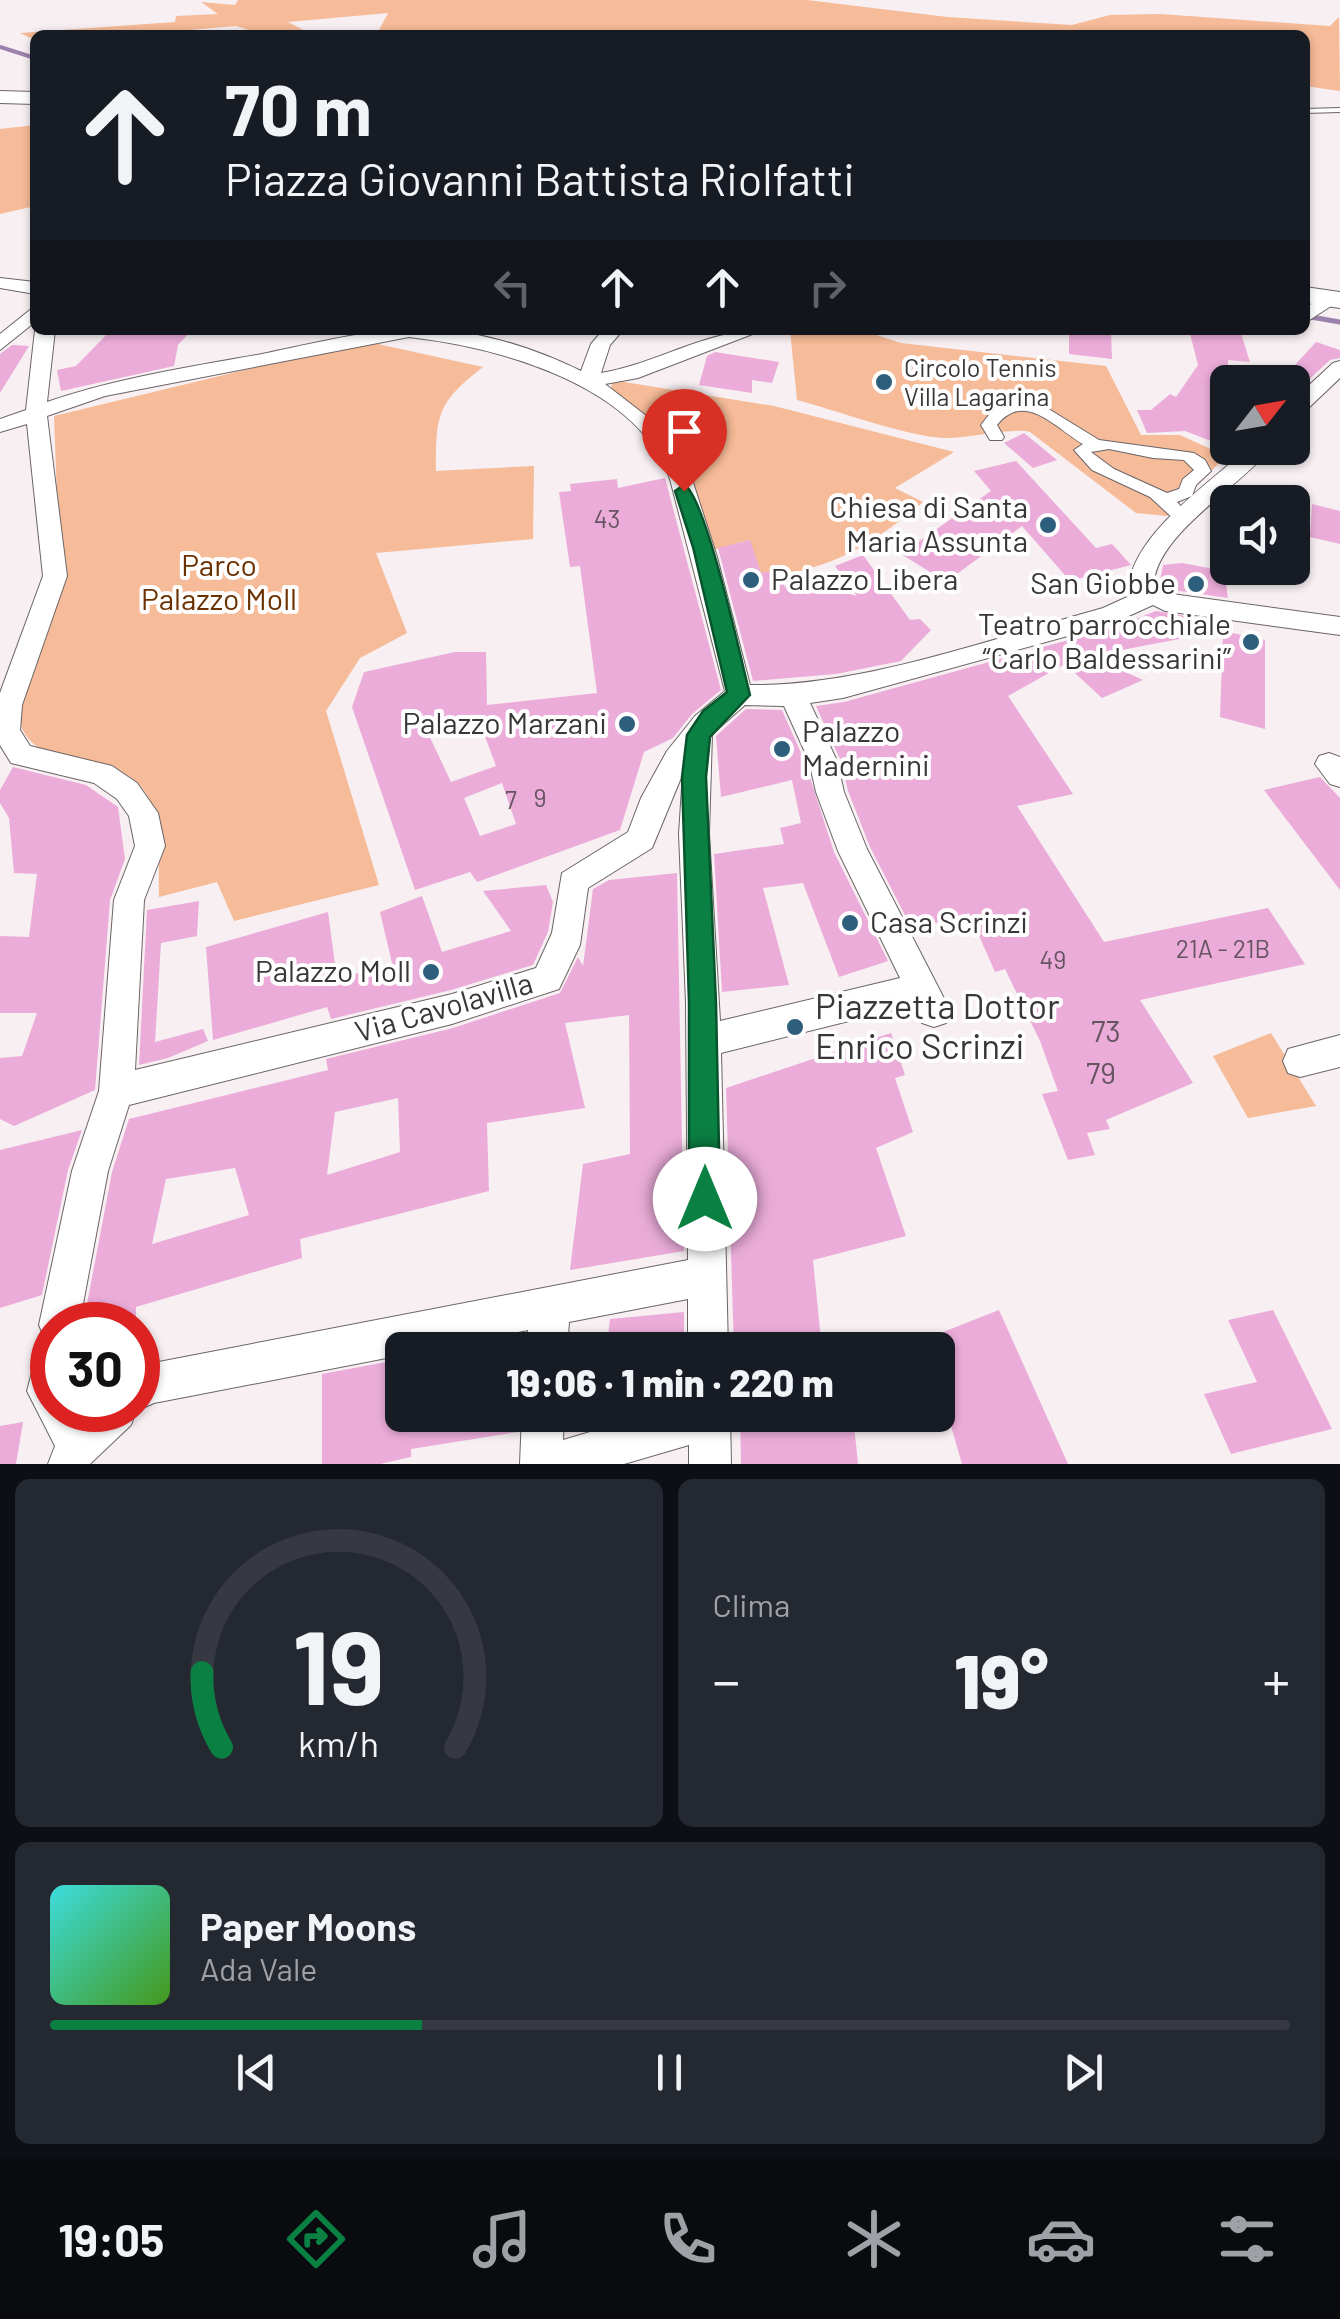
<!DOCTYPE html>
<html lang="it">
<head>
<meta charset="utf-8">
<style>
  :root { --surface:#171b24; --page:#242831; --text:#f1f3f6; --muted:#9ea1a6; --line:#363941; --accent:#0b8043 }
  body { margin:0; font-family:Barlow,sans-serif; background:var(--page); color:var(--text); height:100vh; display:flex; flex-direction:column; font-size:38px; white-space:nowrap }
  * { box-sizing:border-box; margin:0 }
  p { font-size:32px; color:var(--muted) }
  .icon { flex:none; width:55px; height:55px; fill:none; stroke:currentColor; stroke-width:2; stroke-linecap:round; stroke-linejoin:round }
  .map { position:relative; height:1464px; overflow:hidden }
  .panel { display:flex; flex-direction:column; gap:15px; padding:15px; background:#0d0f14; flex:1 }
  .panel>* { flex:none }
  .banner { position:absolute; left:30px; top:30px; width:1280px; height:305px; border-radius:15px; box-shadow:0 2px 8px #0004; background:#171b24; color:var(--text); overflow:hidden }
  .needle { width:65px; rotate:59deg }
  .fabs { position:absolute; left:1210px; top:365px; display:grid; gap:20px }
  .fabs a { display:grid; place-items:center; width:100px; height:100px; border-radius:15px; background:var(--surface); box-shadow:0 2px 8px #0004; font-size:50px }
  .speed { position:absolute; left:30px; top:1302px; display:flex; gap:20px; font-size:50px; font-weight:700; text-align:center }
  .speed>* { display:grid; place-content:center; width:130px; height:130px; border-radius:50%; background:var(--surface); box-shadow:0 2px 8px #0004; line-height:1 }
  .speed .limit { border:15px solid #d22; background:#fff; color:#111 }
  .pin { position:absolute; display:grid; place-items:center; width:85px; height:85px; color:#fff; margin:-102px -42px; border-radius:50% 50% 50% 0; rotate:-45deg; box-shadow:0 0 10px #0007 }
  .pin .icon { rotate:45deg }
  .me { position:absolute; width:110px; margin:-55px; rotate:0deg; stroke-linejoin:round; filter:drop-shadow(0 0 8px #0008) }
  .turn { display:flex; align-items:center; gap:35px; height:210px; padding:0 30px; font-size:45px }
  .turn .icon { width:130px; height:130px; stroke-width:2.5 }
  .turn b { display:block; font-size:70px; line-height:85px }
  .lanes { display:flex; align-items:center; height:95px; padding:0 30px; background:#0003; justify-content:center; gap:50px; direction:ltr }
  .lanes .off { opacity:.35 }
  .big { font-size:75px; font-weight:800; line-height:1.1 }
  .panel .card { flex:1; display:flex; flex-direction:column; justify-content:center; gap:15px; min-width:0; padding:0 35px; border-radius:15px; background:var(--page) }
  .panel .dial { align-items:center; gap:0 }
  .dial svg { height:260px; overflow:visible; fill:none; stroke:var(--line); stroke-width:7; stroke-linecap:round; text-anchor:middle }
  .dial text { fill:var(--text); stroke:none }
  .song { display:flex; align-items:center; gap:30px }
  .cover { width:120px; height:120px; border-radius:15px; background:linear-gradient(135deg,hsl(180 70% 55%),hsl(100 70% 35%)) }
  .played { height:10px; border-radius:5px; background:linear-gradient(90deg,var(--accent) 30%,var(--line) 30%) }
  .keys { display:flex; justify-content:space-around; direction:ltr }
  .heat { display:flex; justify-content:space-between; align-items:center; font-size:55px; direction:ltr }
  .panel .tiles { flex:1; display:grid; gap:15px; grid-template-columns:1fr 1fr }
  .card:last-child { grid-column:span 2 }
  .trip { position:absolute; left:385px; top:1332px; width:570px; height:100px; border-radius:15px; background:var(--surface); box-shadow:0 2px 8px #0004; font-weight:800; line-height:100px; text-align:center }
  .tabs { display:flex; height:160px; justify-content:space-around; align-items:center; background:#090b0e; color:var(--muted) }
  .tabs .icon { width:70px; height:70px }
  .tabs .selected { color:var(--accent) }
  .tabs b { font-size:45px; color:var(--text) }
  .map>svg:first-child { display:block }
  .green { fill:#f6bb98 }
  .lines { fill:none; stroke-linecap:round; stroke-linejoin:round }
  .stream-far1 { stroke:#9c81ac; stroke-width:4 }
  .stream { stroke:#9c81ac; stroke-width:5 }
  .building { fill:#ebacda; fill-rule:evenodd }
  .service-casing { stroke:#6b6466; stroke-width:2 }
  .pedestrian-casing { stroke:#6b6466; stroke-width:2 }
  .minor-casing { stroke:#6b6466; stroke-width:2 }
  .secondary-casing { stroke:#6b6466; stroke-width:2 }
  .service { fill:#fff; fill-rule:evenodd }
  .pedestrian { fill:#fff; fill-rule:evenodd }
  .minor { fill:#fff; fill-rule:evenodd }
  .secondary { fill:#fff; fill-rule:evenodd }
  .route { fill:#0b8043; stroke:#07532c; stroke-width:2.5 }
  .poi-dot { fill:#2d5f7c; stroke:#fefefe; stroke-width:4 }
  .labels { text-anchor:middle; stroke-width:8; stroke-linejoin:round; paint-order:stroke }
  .far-poi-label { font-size:25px; fill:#393637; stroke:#fefefe; text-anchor:start }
  .number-label { font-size:25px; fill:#665460 }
  .poi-label { font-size:30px; fill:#393637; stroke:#fefefe; text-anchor:end }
  .park-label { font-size:30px; fill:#6b3000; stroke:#fefefe }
  .street-label { font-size:30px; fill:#393637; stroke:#fefefe }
  .near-number-label { font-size:30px; fill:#665460 }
  .near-poi-label { font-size:35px; fill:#393637; stroke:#fefefe; text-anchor:start }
</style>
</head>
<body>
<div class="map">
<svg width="1340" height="1464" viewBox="0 0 1340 1464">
  <rect width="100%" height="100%" fill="#f7eff1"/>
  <path class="green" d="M238,0h569l140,17 125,8 38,-10 50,-1 170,12 9,-9 1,74 -35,-5v-51h-916l-11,-3 10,-19 -100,9 25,13h-49l-28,-9 -104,9h-97v5l-15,-7 155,-11 1,-6 42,-2 -17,-12 34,3z
    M35,125v81l-35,8v-85z
    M790,330h71l40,13 205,23 35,69h39l46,21 -59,60 -31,-3 -106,-81c-14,-5 -65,7 -87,6 -37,-2 -108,-28 -146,-38z
    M364,341l119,26c-46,36 -47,47 -47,104l98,-5 -1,73 -157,14 31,80 -47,25 -34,53 53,174 -145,36 -17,-39 -58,15c-1,-30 3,-65 -8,-93 -23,-64 -116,-19 -133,-87l42,-137 -6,-164z
    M618,381l156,25 180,46 -59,36 28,14c-40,33 -71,56 -123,69 -12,3 -25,-1 -39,2l-12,-33 -39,11 -15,-57 -84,-103 1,-8z
    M1271,1033l45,73 -68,12 -35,-62z"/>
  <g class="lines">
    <path class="stream-far1" d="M0,47l35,11"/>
    <path class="stream" d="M1305,316l35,6"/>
  </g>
  <path class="building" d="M111,330h81l-14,15 -4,21 -113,25 -4,-21 19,-4z
    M1069,330l42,2 1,27 -43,-5z
    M1189,330h51l10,32 -22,-2v72l-12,11 -31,-12 -38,2 -10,-23h14l19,-16 6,3 22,-32z
    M1316,342l24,8v8l-10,2 -27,25 -20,-7z
    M12,345l17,1 -29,47v-39z
    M715,352l64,10 -7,21 -20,-3v13l-53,-8 8,-29z
    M1024,433l33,27 -24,8 -29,-25z
    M1016,461l80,87 16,-4 19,21 -61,16 -48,-55 -76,56 -45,-28 90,-63 -17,-20z
    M665,478l56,212 -29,24 -19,24 -29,14 -24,78 -143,52 -7,-10 -55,18 -63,-183 12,-35 91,-20h31l1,53 110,-12 -17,-127 -10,1 -11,-75 12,-1 -1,-7 47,-5 1,9zM480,723l16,43 -45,16 -25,-53zM502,783l14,41 -36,12 -16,-38z
    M1312,504l28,7v33l-30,-7z
    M750,540l11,33 16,-3 8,17 18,-7 54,16 -22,-30 28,-11 47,65 10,-1 11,11 -30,31 -65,13 -83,7 -35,-133z
    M1182,563l32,6 11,7 3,22 -55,-8 -13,-9 3,-16z
    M1156,611l76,13v5l-142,27 53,24 -41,18 -37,-34 -57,32 65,98 -56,12 87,136 164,-34 37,56 -165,36 53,83 -87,37 4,9 -23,4 8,22 -27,5 -26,-66 16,-3 -18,-50 -35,-72 -10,3 -26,-59 -28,9 -31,3 -40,-78 -22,-56 -8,-32 -24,-53 28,-4 268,-74z
    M1223,631l42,9v89l-45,-12z
    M746,709l36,1 23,52 29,90 54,109 -49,16 -36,-94 -40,5 26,97 -67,7 -8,-138 70,-10 -4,-16 21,-5 -9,-43 -71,17 -5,-61z
    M13,767l73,18 32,22 7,52 -15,41 -15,190 -81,36 -14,-7v-61l22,-2 15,-43h-37v-77l29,1 8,-63 -23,-1 -5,-55 -9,-15v-13z
    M1320,777l20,21v92l-76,-100z
    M677,873l7,378 -114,19 13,-106 47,-10 -1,-139 -64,8 20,85 -98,15 2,68 -189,48 2,19 -166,49v18h-53l29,-153 17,-53 199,-49 -2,-11 127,-31 107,-35 18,-36 5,9 10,-77 16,-9zM398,1098l2,54 -73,23 8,-63zM235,1168l14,47 -97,29 14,-65z
    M546,885l7,17 -5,30 -15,33 -82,25 -120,29 -4,-12 -114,33 -7,-93 122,-35 9,67 55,-16 -12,-51 42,-16 20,56 69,-21 -28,-40z
    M199,901l-2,35 -36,7 -6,99 48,-13 5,12 -40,17 -29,7 8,-155z
    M891,1033l14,42 -10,3 18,54 -37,16 30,88 -93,24 9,90h-88l-8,-262z
    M82,1130l-14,40 -26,125 -42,13v-158z
    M999,1310l69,154h-106l-19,-66 -5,1v-65z
    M1273,1310l59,119 -101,25 -27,-60 53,-12 -29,-62z
    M684,1312v38h-78l4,-31z
    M402,1359v56h116v17l-107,17v8l-31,7h-58v-90z
    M740,1415h113l5,49h-117z
    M23,1422l-7,42h-16v-38z"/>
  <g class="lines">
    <g class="service-casing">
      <path id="service" d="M1340,108v4l-35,1v-4z"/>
    </g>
    <g class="pedestrian-casing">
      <path id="pedestrian" d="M1014,400l33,8 52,32 95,13 11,7 6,11 -15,14 -4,11 -15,6 14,16 -2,4h-12l-27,-25 -58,-27 -18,-20 9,-6c-28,-16 -58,-54 -86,-19l7,12 -2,3h-12l-9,-15 14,-18zM1109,449l44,9 31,2 10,10 -11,9 -4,10 -12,4 -53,-24 -23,-17z"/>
    </g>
    <g class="minor-casing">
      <path id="minor" d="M0,278l35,4v12l-35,-6z
        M1330,292l7,2v8l-32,21v-15z
        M35,306v16l-35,28v-16z
        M35,330h20l-8,72c70,-24 143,-35 215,-48 60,-12 120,-29 181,-24 47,4 97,21 138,41l10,-27 12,-14h20l-13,15 -9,28c55,-9 105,-43 162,-43l-125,48 -33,6 53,41 30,42 29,90 33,128c111,2 244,-47 353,-77l33,-15 -7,-9c7,-52 82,-102 119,-136h23c-30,38 -111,84 -117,133l18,13 168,23v18l-175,-24 -12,-6 -42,19 -268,74 -33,5 27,58 7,31 23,57 84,163 -5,11 -12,4 -12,-4 -9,-18 -192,48 7,297h-40v-51l-119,23 -2,28h-40l1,-20 -101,20h-25v5l-248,48 -18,8 -5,14 -41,39h-42l7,-18 -28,-55 11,-41 14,-6v66h86v-43l5,-2 545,-105 -2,-257 -7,-169 4,-61 -31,75 -64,40 -8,57 -21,44 -107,35 -323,81 -21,66 -29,154h-27v17l-7,-3 -6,-14 33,-154 27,-80 15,-191 21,-54 -6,-30 -12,-17 -23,-16 -83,-20 -11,-18v-52l43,-117 -16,-152 -27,8v-13l26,-9zM409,337c88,10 228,47 261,142l55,212 -30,25 -28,35 -26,47 -13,34 -66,41 -10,60 -16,35 -84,26 -317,76 9,-170 21,-54 -7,-33 -21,-30 -25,-17 -82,-20 -10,-16 2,-25 45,-129 -20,-160 58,-20zM745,705l39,1 25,55 7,31 22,59 62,127 -180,43 -11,-187 3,-100z
        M1340,361v17l-41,39 -7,2v-18l41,-38z
        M1329,753l11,4v30l-10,-3 -15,-20 4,-8z
        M1340,1035v32l-40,10 -12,-4 -5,-12 5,-12z
        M522,1415h42l-1,25 85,-25h82l1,49h-42v-19l-65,19h-104z"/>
    </g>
    <g class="secondary-casing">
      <path id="secondary" d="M0,91l35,1v12l-35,-1z
        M1305,287l35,5v16l-35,-5z"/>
    </g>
    <use href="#service" class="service"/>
    <use href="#pedestrian" class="pedestrian"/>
    <use href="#minor" class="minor"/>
    <use href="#secondary" class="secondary"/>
  </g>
  <path class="route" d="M684,485c21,8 58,179 66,210l-40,42 -4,40 10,226 4,196 -4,11 -11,5 -11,-5 -5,-11v-196l-7,-226 5,-42 16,-24 24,-19 -34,-145 -18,-56z"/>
  <g class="poi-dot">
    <circle cx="884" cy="382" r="10"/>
    <circle cx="1048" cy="525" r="10"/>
    <circle cx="751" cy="580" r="10"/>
    <circle cx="1196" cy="584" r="10"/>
    <circle cx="1251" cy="642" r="10"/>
    <circle cx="627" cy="724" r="10"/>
    <circle cx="782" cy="749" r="10"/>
    <circle cx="850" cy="923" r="10"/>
    <circle cx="431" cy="972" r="10"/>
    <circle cx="795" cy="1027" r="10"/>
  </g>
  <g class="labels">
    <g class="far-poi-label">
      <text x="904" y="377">Circolo Tennis<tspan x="904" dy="29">Villa Lagarina</tspan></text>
    </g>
    <g class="number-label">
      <text x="607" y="528">43</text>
      <text x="540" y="807">9</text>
      <text x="511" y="809">7</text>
      <text x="1223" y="958">21A - 21B</text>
      <text x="1053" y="969">49</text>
    </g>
    <g class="poi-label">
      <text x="1028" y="518">Chiesa di Santa<tspan x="1028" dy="34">Maria Assunta</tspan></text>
      <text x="771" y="590" text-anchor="start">Palazzo Libera</text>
      <text x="1176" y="594">San Giobbe</text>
      <text x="1231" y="635">Teatro parrocchiale<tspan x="1231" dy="34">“Carlo Baldessarini”</tspan></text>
      <text x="607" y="734">Palazzo Marzani</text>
      <text x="802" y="742" text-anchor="start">Palazzo<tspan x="802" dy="34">Madernini</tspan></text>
      <text x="870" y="933" text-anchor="start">Casa Scrinzi</text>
      <text x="411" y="982">Palazzo Moll</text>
    </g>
    <g class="park-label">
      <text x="219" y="576">Parco<tspan x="219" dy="34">Palazzo Moll</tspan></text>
    </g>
    <g class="street-label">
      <text transform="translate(444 1008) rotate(-16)" y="10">Via Cavolavilla</text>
    </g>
    <g class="near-number-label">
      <text x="1106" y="1042">73</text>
      <text x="1101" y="1084">79</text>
    </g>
    <g class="near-poi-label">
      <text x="815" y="1019">Piazzetta Dottor<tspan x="815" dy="40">Enrico Scrinzi</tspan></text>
    </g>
  </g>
</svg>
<div class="fabs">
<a><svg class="needle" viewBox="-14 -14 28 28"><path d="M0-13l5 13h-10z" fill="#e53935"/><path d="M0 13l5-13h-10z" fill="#9ea1a6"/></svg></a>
<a><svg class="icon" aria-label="sound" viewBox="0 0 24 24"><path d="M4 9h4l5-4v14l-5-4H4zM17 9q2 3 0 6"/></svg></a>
</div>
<div class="speed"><div class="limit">30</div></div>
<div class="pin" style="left:684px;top:491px;background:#d93025"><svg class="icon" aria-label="arrive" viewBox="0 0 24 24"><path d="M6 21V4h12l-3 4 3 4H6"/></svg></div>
<svg class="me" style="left:705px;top:1199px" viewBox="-20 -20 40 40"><circle r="19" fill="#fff"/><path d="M0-13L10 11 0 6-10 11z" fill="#0b8043"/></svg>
<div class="trip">19:06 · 1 min · 220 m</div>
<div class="banner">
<div class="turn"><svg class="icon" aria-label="ahead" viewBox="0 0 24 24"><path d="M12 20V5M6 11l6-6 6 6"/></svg><div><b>70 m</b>Piazza Giovanni Battista Riolfatti</div></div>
<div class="lanes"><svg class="icon off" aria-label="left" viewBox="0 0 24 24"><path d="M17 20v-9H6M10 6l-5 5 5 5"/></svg><svg class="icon" aria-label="ahead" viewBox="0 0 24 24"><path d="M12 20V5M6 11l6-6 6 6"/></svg><svg class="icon" aria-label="ahead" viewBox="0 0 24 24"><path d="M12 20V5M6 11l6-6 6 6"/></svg><svg class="icon off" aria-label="right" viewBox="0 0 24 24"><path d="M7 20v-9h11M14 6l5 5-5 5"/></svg></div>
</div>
</div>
<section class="panel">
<div class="tiles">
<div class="card dial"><svg viewBox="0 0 100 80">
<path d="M14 69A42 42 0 1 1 86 69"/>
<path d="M14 69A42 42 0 0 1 8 46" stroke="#0b8043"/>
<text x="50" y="56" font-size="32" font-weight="700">19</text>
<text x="50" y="72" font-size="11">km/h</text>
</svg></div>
<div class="card"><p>Clima</p>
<div class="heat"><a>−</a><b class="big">19°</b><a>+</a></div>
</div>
<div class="card">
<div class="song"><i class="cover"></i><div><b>Paper Moons</b><p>Ada Vale</p></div></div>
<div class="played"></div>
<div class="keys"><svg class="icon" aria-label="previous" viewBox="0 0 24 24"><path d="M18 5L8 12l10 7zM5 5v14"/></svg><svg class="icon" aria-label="pause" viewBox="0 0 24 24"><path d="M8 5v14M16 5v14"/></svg><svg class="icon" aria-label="next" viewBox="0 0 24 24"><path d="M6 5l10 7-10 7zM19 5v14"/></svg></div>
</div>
</div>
</section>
<nav class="tabs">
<b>19:05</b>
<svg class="icon selected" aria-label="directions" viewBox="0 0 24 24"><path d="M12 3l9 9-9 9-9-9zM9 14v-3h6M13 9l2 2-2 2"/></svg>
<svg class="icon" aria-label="music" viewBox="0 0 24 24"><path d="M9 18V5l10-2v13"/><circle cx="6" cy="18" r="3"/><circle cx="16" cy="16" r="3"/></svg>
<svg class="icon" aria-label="phone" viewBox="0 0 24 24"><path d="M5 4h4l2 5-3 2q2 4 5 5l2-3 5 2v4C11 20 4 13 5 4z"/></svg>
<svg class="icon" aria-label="climate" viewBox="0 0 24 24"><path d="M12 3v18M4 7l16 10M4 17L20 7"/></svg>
<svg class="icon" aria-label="car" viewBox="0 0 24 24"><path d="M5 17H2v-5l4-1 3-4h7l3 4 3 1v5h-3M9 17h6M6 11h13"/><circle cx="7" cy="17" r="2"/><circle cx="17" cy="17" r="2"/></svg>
<svg class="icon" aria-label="filters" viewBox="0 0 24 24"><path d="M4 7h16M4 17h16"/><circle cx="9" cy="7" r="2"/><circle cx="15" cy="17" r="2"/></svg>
</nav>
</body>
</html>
